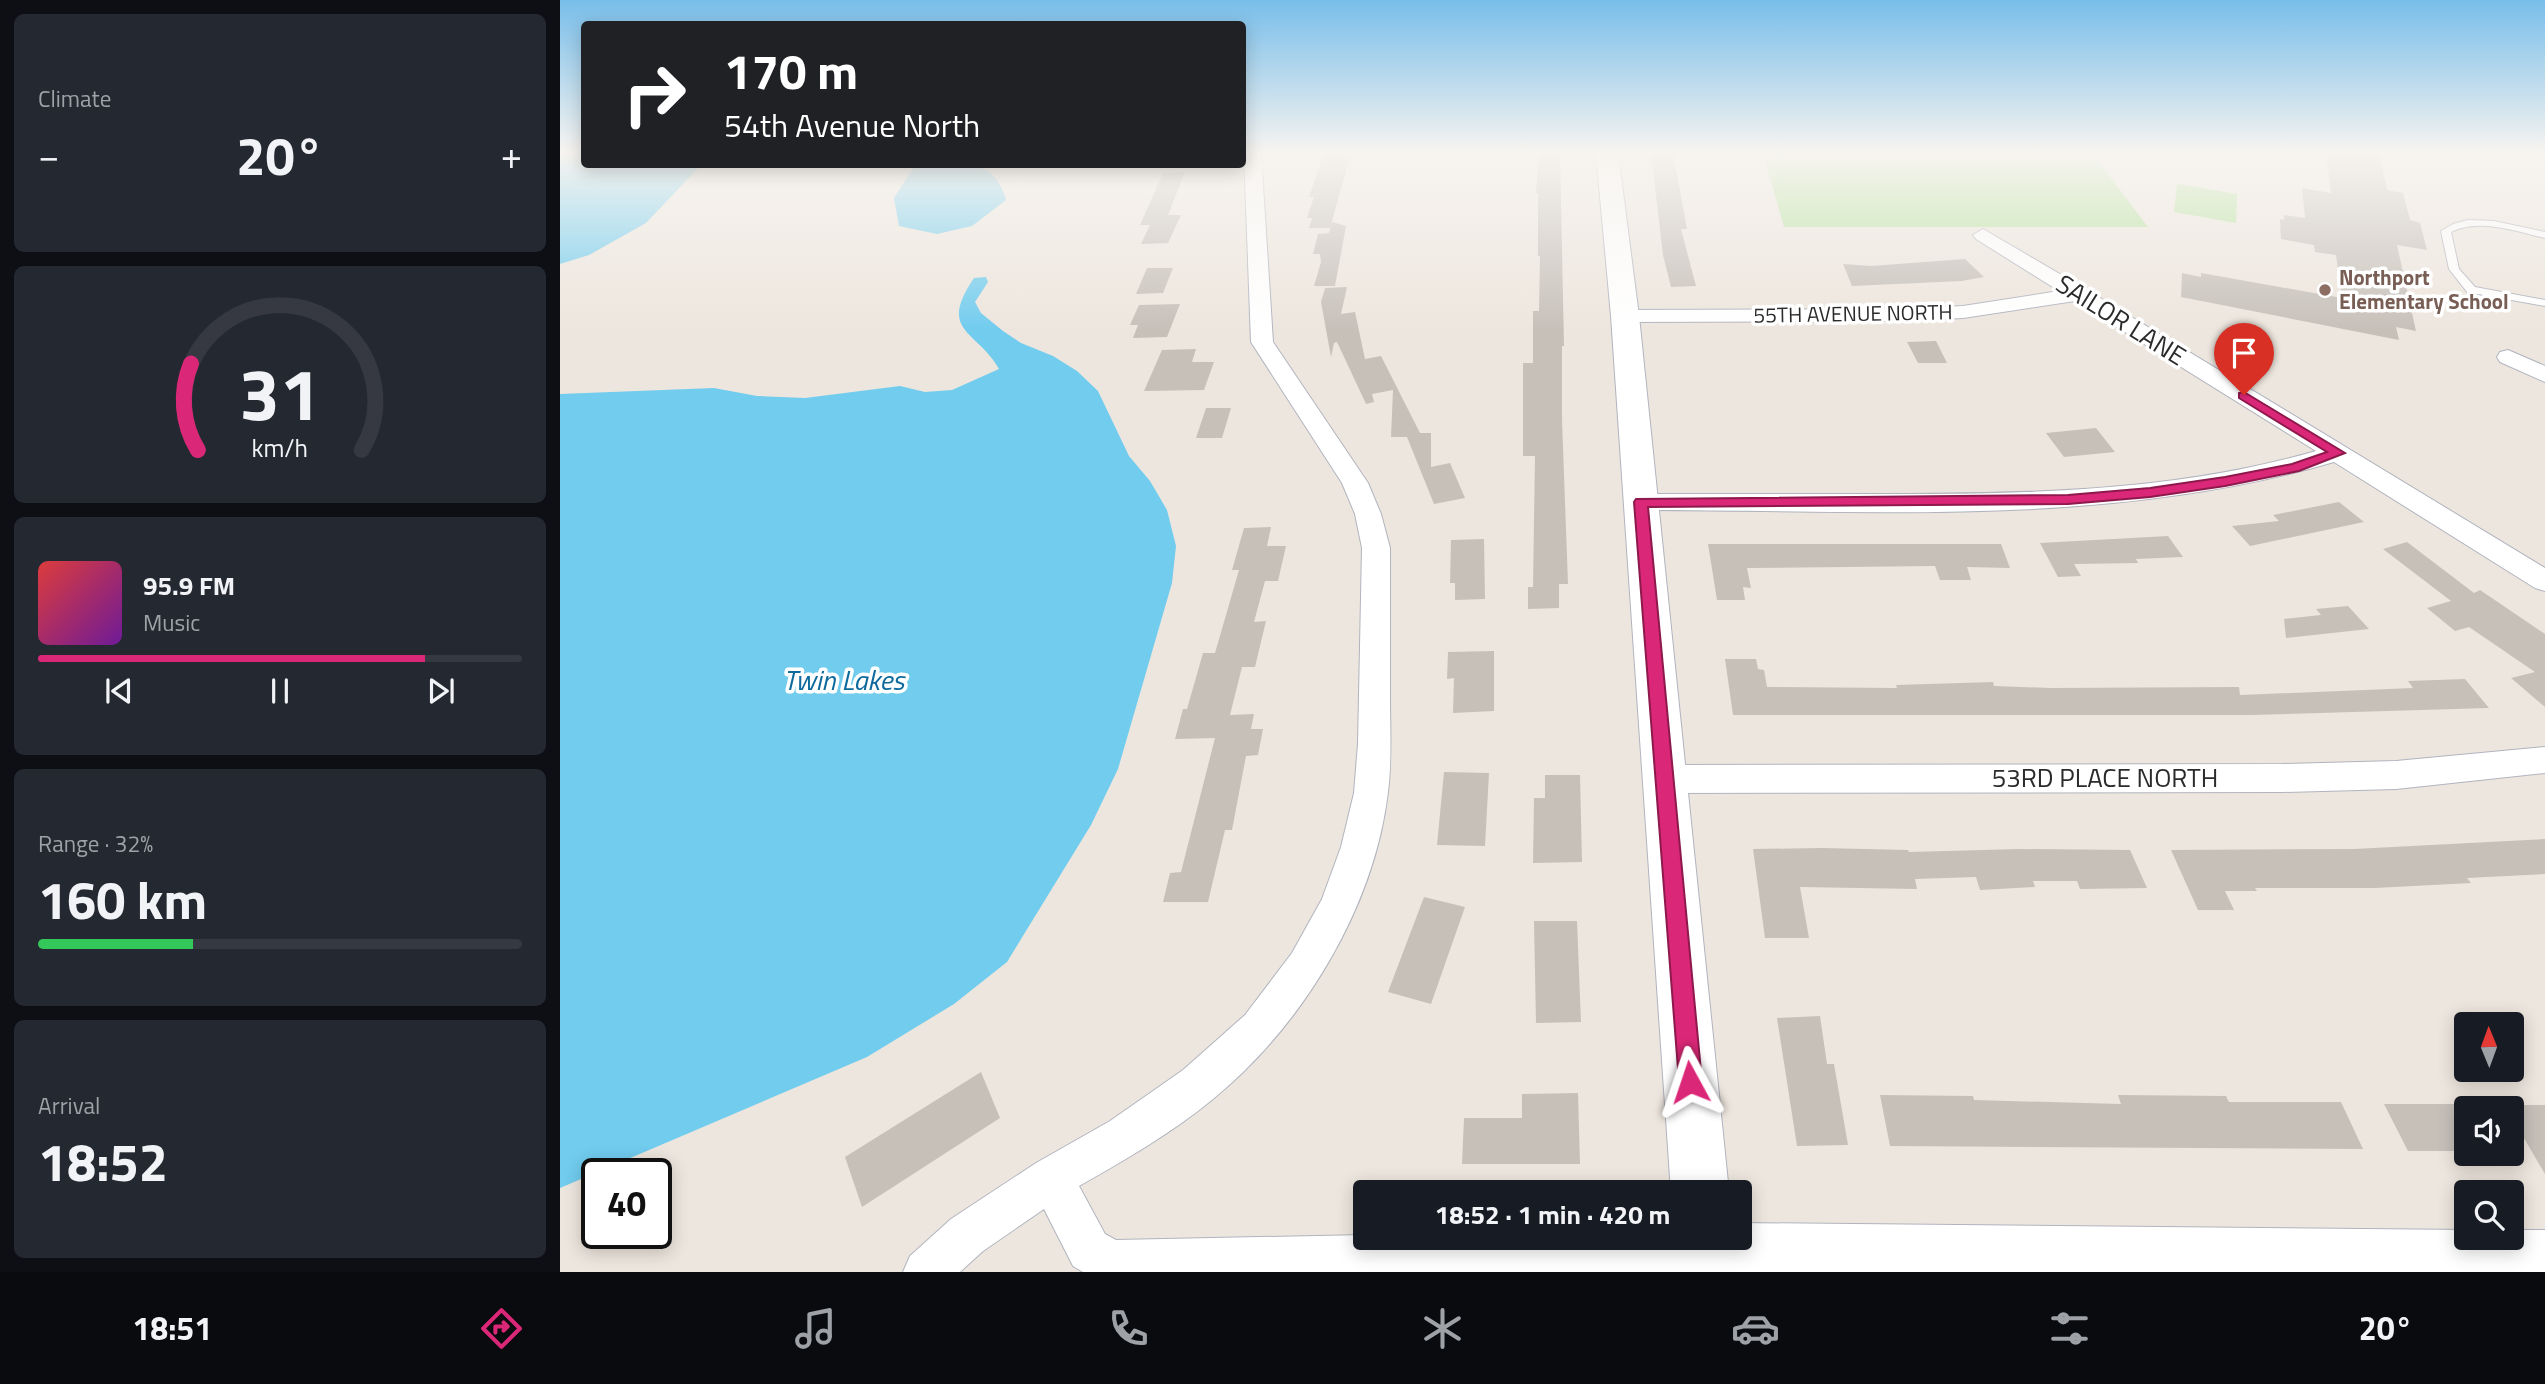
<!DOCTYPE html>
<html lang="en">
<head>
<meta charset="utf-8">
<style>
  :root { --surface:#171b24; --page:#242831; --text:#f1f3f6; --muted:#9ea1a6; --line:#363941; --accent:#db2777 }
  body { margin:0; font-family:"Titillium Web",sans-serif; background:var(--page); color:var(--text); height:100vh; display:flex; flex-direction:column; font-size:26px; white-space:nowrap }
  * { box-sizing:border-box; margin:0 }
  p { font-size:23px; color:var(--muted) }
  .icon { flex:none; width:38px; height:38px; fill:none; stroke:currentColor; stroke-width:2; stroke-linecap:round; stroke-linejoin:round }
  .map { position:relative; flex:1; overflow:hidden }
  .sheet { display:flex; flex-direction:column; gap:14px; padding:14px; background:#0d0f14; width:560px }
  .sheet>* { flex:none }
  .top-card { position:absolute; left:21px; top:21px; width:665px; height:147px; border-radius:7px; box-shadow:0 4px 18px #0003; background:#202124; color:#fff; overflow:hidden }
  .needle { width:46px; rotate:359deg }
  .buttons { position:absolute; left:1894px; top:1012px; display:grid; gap:14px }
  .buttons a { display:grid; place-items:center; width:70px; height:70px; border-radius:7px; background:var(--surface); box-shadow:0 4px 18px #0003; font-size:35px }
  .speed { position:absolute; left:21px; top:1158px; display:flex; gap:14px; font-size:35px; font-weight:700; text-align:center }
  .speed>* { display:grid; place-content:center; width:91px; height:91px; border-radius:50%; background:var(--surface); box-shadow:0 4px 18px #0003; line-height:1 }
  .speed .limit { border:4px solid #111; border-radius:10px; background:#fff; color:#111 }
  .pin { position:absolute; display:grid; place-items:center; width:60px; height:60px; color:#fff; margin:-72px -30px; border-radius:50% 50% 50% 0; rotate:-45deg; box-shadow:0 0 7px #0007 }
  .pin .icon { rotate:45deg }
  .me { position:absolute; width:77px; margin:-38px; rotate:355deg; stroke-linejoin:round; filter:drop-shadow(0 0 5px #0008) }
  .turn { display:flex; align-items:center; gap:24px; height:147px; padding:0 28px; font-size:32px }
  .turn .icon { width:91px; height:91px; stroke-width:2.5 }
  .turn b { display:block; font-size:49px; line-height:60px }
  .big { font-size:52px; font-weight:700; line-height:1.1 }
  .sheet .widget { flex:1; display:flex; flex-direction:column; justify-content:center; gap:10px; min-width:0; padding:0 24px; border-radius:10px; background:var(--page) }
  .sheet .dial { align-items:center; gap:0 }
  .dial svg { height:182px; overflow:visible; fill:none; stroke:var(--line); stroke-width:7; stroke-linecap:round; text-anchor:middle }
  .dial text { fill:var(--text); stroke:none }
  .song { display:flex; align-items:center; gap:21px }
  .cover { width:84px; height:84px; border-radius:10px; background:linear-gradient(135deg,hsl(0 70% 55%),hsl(280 70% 35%)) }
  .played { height:7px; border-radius:4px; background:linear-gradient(90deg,var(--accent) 80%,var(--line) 80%) }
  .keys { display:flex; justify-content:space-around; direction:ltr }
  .heat { display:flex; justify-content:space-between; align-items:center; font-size:38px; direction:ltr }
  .charge { height:10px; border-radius:5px; background:linear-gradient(90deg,#34c759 32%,var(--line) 0) }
  .trip { position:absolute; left:793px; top:1180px; width:399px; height:70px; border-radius:7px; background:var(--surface); box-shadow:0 4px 18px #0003; font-weight:700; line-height:70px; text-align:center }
  .tabs { display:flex; height:112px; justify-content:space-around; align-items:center; background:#090b0e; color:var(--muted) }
  .tabs .icon { width:49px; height:49px }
  .tabs .current { color:var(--accent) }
  .tabs b { font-size:32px; color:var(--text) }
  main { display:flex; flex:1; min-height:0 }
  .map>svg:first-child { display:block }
  .green { fill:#b2e39a }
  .water { fill:#71ccee }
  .building { fill:#c6c0b9 }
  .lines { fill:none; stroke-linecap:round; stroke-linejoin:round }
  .service-casing { stroke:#b1b4bf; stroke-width:2 }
  .minor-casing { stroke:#b1b4bf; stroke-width:2 }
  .tertiary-casing { stroke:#b1b4bf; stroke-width:2 }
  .service { fill:#fff; fill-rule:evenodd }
  .minor { fill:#fff; fill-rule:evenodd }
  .tertiary { fill:#fff; fill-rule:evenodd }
  .route { fill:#db2777; stroke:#8e194d; stroke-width:2 }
  .education-dot { fill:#8d6e63; stroke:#fff; stroke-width:2.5 }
  .labels { text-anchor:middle; stroke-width:7; stroke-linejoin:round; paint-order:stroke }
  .far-education-label { font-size:21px; font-weight:bold; fill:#785e54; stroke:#fff; text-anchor:start }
  .far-street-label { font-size:21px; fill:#2b2b2b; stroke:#fff }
  .street-label { font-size:26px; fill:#2b2b2b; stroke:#fff }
  .water-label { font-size:28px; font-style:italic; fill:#0e6a9d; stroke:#fff }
</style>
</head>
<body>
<main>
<section class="sheet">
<div class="widget"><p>Climate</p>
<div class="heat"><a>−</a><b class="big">20°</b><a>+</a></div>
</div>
<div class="widget dial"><svg viewBox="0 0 100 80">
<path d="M14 69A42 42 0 1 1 86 69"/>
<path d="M14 69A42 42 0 0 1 11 31" stroke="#db2777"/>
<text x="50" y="56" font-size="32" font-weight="700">31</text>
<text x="50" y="72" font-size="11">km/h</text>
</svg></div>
<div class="widget">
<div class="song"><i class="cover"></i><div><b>95.9 FM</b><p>Music</p></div></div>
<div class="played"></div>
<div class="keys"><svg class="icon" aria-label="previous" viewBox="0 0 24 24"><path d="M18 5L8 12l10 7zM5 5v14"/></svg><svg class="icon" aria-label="pause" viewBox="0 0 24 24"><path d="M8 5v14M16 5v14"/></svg><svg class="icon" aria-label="next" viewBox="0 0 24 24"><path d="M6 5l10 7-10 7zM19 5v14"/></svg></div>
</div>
<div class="widget"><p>Range · 32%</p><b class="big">160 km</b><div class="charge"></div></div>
<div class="widget"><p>Arrival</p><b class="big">18:52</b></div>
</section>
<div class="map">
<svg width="1985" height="1272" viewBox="0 0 1985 1272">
  <rect width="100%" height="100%" fill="#ede6de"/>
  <path class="green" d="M1203,153h329l56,74h-364z
    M1617,184l60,10 -1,29 -62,-11z"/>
  <path class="water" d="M0,153h24v11l117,1 -55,58 -57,32 -29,9z
    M362,164c37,0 72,-9 84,36l-34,26 -35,8 -38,-8 -5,-28 20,-31z
    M426,277l2,5 -13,20 6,11 22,18 18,12 32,13 24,15 21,20 31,65 21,25 17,29 9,36 -4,37 -54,186 -27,56 -84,137 -53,42 -87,53 -307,131v-794l154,-6 43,8 48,2 95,-12 25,6 27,-2 47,-21c-22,-39 -62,-37 -25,-91z"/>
  <path class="building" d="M764,153h27l-21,75h-21l3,-10h-5l7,-21h-5z
    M979,153h21l4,193h-2v74l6,164h-9v24l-31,1v-22h5l2,-131h-12v-93h10v-52h6l1,-55h-2v-63h-2z
    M1091,153h22l14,76h-6l15,57 -25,1 -8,-32z
    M1766,153h53l8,37 16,3 7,27 10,3 7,27 -30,-5 19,86 -20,-4 3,13 -218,-43 1,-24 19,4v-4l141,25 -6,-43 -21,-3 -1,-7 -33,-6 -1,-20 4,1v-5l21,3 -3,-30 29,5z
    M625,172l-17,43h13l-13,28 -27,1 9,-19h-10l23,-52z
    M772,222l14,4 -11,60h-21l7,-24 -1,-8h-7l5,-20 11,-1z
    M1405,259l19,18 -22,4 -110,5 -9,-22 28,2z
    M587,268h26l-10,25 -27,1z
    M787,287l-6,27 14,-2 10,47 16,-3 39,77h11v34l19,-4 15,35 -31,6 -27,-67h-16l2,-47 -21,4 2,8 -8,2 -29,-62 -3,1 -3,14 -10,-55 4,-14z
    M620,304l-13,33 -34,1 5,-13h-8l9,-20z
    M1376,341l11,22h-29l-11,-21z
    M636,349l-4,13h22l-10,28 -60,1 18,-41z
    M646,408h25l-9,30h-26z
    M1536,428l19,24 -51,5 -18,-24z
    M1779,502l25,20 -114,24 -18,-20 47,-5 -6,-6z
    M711,527l-4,19h19l-8,35h-13l-11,41 12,-1 -11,46h-13l-12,48 24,-1 -3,15h12l-5,26 -12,1 -14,74h-7l-17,72h-45l7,-29 11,-1 34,-134 -40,1 8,-30h4l16,-56h12l24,-83h-7l12,-42z
    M1608,536l15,21 -47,2 2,4 -64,1 7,12 -23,1 -18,-34z
    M924,539l1,60 -30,1v-17h-5l1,-43z
    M1847,542l67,51 6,-3 65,44v73l-34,-29 24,-6 -66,-45 -14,4 -28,-23 24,-7 -68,-52z
    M1148,544h293l9,24 -43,-1 4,13h-31l-5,-14 -188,2 4,20 -8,-1 2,13h-28z
    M1788,606l21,23 -83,9 -2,-19 37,-4 -5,-6z
    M934,651v60l-41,2 1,-35 -7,1 1,-27z
    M1165,659h31l2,10 6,1 3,17 130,1 -1,-3 97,-3 1,4 57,2 188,-1 1,8 173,-7 -5,-7 57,-2 24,29 -237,7h-519z
    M884,772l45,1 -4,73 -48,-1z
    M985,775h35l2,87 -49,1 1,-65h11z
    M1985,839v35l-78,4 4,5 -96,5h-120l2,3h-32l9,19h-36l-27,-60 183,-1z
    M1262,848l86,2 1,2 111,-3 110,1 17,38 -67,1 -3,-8h-44l2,6 -55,3 -4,-13 -61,2 2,10 -117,-2 9,51h-44l-12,-89z
    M864,897l41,10 -34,97 -43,-12z
    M974,921h43l4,101 -45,1z
    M1260,1016l7,48h7l14,81 -51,1 -20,-128z
    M421,1072l19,46 -138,89 -17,-50z
    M1018,1093l2,71h-118l2,-46h58v-24z
    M1320,1095l93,1 1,4 147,4 -3,-9 108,1 3,6h112l22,47 -473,-3z
    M1824,1104h82v47h-58z
    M1944,1105h41v69l-34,-58v-8z"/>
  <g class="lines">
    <g class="service-casing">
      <path id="service" d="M1908,220l26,1 51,11v6c-30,-7 -65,-20 -94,-6l8,37 16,18 70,13v6l-78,-14 -18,-23 -8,-38 12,-7z"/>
    </g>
    <g class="minor-casing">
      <path id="minor" d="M684,153h17l12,189 95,141 13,31 9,34c0,50 0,99 0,149 0,31 2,64 -2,95 -14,117 -86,234 -175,307 -41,34 -88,61 -134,87l26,48 11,6 249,-5 357,2 6,15 -7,16 -9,4h-629l-10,-6 -29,-57 -61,42 -23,21h-57l7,-16 41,-37 85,-56 74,-42 73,-51 62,-55 47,-62 30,-54 19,-52 13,-54 4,-49 4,-196 -7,-34 -13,-31 -91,-141z
        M1423,229l104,61 458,278v23l-10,-3 -201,-126c-224,66 -462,48 -693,48l-9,-2 -4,-6 4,-6 9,-2c83,0 166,0 249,0 143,0 287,-3 426,-43l-241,-150 -112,17 -59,3 -279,1 -8,-1 -3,-5 3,-5 8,-1 279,-1 59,-3 96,-15 -83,-52 -3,-4z
        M1948,350l37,16v16l-45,-20 -3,-5 3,-5z
        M1985,747v26l-149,16 -114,3 -617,1 -12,-4 -5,-10 5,-10 12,-4 617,-1 114,-3z"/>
    </g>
    <g class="tertiary-casing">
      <path id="tertiary" d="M1036,153h22l21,163 90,876h-58l-60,-876z
        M1180,1223l726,7v7h45v-7h34v42h-861l-9,-20 7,-15h58z"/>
    </g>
    <use href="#service" class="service"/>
    <use href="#minor" class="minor"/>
    <use href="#tertiary" class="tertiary"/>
  </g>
  <linearGradient id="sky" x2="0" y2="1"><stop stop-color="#78beea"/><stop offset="0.46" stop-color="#f7f4f0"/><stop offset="1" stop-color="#f7f4f0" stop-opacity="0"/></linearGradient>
  <rect width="1985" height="331" fill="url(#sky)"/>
  <path class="route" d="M1684,392l101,61 -46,18 -74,15 -75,11 -82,7 -420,3 54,575 -4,7 -8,4 -7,-4 -4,-7 -45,-580 2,-3 432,-4 82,-7 75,-11 67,-13 35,-12 -88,-54v-5z"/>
  <circle class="education-dot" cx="1765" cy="290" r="7"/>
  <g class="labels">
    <g class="far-education-label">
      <text x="1779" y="285">Northport<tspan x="1779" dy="24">Elementary School</tspan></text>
    </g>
    <g class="far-street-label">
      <text transform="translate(1293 314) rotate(-1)" y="7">55TH AVENUE NORTH</text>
    </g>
    <g class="street-label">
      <text transform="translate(1561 320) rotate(32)" y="9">SAILOR LANE</text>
      <text x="1545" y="787">53RD PLACE NORTH</text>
    </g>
    <g class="water-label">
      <text x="284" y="690">Twin Lakes</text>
    </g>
  </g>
</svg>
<div class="buttons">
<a><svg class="needle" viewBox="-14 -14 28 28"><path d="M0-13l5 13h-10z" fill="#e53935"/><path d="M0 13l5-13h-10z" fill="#9ea1a6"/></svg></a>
<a><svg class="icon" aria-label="sound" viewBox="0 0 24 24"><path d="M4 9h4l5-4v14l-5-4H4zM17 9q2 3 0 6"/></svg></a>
<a><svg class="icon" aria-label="search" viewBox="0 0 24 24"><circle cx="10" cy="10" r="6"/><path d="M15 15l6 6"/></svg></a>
</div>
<div class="speed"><div class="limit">40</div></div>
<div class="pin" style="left:1684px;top:395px;background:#d93025"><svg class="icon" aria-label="arrive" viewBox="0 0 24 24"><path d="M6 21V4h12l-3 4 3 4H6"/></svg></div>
<svg class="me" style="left:1130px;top:1082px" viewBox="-20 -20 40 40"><path d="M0-17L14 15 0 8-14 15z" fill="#db2777" stroke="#fff" stroke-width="4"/></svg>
<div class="trip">18:52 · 1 min · 420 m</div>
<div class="top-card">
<div class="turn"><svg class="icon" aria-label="right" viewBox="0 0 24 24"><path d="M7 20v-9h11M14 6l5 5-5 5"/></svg><div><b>170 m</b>54th Avenue North</div></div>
</div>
</div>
</main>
<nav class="tabs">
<b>18:51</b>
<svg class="icon current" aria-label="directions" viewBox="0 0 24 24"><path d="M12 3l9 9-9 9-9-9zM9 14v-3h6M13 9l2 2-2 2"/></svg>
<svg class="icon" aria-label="music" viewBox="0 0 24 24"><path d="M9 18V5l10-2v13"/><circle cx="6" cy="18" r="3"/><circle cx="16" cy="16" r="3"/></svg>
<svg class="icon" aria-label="phone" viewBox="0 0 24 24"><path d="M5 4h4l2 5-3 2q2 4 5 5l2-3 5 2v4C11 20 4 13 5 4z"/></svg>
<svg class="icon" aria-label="climate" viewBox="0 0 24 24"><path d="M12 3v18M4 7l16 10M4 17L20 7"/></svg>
<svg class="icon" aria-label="car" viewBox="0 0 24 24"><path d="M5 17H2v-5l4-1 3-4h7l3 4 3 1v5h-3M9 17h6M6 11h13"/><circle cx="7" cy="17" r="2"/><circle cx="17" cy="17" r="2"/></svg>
<svg class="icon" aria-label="filters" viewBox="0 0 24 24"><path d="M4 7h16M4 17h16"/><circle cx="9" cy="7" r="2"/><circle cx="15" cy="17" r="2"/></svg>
<b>20°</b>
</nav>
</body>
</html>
